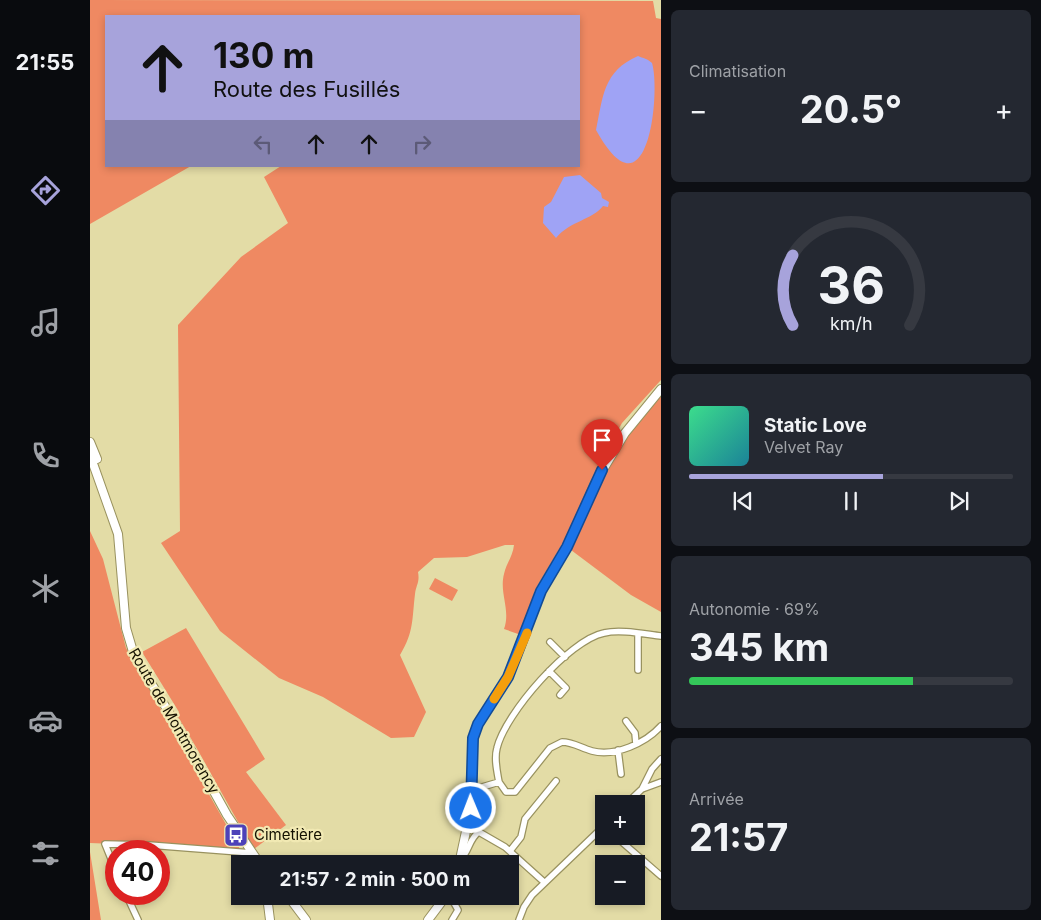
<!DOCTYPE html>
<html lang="fr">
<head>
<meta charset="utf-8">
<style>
  :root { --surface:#171b24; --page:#242831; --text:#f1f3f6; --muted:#9ea1a6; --line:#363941; --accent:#a7a3db }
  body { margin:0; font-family:Inter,sans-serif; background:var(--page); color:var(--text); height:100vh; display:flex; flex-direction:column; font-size:19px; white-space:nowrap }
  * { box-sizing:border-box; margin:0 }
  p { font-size:16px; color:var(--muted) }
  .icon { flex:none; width:28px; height:28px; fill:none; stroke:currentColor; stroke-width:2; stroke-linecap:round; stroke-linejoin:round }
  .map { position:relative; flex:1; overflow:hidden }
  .drawer { display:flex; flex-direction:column; gap:10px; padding:10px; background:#0d0f14; width:380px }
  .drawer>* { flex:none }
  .hud { position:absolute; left:15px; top:15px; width:475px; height:152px; border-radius:0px; box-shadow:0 2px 8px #0003; background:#a7a3db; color:#111; overflow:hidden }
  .controls { position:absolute; left:505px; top:795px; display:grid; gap:10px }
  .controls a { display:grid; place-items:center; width:50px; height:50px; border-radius:0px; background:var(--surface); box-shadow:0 2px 8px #0003; font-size:25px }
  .speed { position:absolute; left:15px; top:840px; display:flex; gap:10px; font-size:25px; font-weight:700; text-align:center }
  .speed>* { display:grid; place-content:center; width:65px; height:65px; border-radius:50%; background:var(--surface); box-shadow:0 2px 8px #0003; line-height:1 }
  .speed .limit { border:8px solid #d22; background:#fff; color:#111 }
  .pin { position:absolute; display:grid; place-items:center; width:42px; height:42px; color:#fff; margin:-51px -21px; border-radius:50% 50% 50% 0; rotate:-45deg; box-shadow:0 0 5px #0007 }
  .pin .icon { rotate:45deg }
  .me { position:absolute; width:55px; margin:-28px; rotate:359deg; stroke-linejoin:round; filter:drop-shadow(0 0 4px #0008) }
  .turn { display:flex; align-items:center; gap:18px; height:105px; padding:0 25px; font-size:22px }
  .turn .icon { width:65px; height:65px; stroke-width:2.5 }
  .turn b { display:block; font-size:35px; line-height:42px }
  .lanes { display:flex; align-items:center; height:48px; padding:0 25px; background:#0003; justify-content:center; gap:25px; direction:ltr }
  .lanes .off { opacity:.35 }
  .big { font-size:38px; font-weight:700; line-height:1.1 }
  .drawer .card { flex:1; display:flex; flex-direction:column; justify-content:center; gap:8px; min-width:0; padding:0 18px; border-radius:8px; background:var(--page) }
  .drawer .dial { align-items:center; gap:0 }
  .dial svg { height:130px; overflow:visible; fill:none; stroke:var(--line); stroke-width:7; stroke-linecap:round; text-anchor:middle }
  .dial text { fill:var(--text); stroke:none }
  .song { display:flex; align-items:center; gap:15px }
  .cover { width:60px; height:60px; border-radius:8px; background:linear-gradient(135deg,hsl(150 70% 55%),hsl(190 70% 35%)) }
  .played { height:5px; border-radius:2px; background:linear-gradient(90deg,var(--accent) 60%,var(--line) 60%) }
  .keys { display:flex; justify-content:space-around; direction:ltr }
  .heat { display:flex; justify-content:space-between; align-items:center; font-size:28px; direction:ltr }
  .charge { height:8px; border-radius:4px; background:linear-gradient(90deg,#34c759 69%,var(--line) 0) }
  .trip { position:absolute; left:141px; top:855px; width:288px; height:50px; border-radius:0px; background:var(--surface); box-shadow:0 2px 8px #0003; font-weight:700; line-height:50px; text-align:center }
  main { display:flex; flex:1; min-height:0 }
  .tab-bar { display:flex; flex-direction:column; width:90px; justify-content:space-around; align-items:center; background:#090b0e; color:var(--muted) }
  .tab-bar .icon { width:35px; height:35px }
  .tab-bar .current { color:var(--accent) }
  .tab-bar b { font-size:22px; color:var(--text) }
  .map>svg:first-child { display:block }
  .green { fill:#ef8962 }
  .water { fill:#9fa3f5 }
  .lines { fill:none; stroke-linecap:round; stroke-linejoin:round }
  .street-casing { stroke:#99925f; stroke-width:8 }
  .secondary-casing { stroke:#99925f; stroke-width:10 }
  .street { stroke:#fff; stroke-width:5.5 }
  .secondary { stroke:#fff; stroke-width:8 }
  .route-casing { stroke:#114b97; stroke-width:12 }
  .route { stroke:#1a73e8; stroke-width:9 }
  .slow { stroke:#f59e0b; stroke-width:9 }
  .labels { text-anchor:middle; stroke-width:4.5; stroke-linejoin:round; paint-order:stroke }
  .street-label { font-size:15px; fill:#141101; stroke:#f1e9b3 }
  .poi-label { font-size:15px; fill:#141101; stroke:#f1e9b3; text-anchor:start }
</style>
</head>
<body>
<main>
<nav class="tab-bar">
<b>21:55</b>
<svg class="icon current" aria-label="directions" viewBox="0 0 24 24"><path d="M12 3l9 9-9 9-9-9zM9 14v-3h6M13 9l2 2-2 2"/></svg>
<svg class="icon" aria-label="music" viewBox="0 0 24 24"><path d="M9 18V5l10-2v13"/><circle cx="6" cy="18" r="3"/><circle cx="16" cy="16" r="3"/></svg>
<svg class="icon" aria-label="phone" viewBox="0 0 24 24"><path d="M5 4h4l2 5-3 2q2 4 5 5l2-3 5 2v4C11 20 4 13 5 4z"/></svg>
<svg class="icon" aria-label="climate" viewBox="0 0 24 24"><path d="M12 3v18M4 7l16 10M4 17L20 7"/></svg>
<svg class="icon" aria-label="car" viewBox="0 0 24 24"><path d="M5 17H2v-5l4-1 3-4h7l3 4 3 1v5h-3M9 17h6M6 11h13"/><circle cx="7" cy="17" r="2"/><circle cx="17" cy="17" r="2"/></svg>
<svg class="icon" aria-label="filters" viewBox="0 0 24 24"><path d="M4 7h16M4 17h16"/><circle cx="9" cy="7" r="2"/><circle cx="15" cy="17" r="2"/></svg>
</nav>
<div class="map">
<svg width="571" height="920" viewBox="0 0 571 920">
  <rect width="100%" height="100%" fill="#e3dca6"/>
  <path class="green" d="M0,0l563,1 3,17 5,1v361l-39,43 -18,32 -40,86 -29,49 -14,45 -17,-6c7,-19 -5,-36 0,-55 2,-10 9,-18 10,-29h-9l-38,12 -33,1 -16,14c2,10 -2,13 -3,22 -3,25 -1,38 -15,61l26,57 -12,25 -23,1 -68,-41 -44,-19 -59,-47 -59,-88 19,-12 -2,-206 63,-68 47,-34 -24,-46 17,-11h298v-150h-473v150h85l-101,58z
    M571,389v223l-30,-17 -64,-48 42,-89z
    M0,531l13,28 23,89 114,201 -150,-6z
    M345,578l23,12 -6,11 -23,-12z
    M96,628l79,131 -19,13 40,53 -32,24c-27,-44 -50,-91 -78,-135l3,-2 -37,-60z
    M0,852l11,68h-11z"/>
  <path class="water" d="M548,56c5,2 10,3 14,7 9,29 -4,161 -56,67 7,-33 7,-59 42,-74z
    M490,175l21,18 1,5 7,4 -1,5 -5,-1c-11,14 -33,15 -47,32l-13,-15 1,-16 7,-5 13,-25z"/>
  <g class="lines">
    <g class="street-casing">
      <path id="street" d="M548,634v36
        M460,642l15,15
        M459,671l17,17 -6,7
        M536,721l9,12 1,11
        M528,750l3,24
        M409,782c-2,-11 -5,-23 -2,-34 8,-34 72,-108 107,-115 16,-4 40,1 57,3
        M552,789l10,-20 9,-10
        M382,790l27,-8 7,10h9l35,-44 12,-6c11,0 19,6 30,9 23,6 54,-8 69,-25
        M536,804l16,-15 19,-7
        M525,836l46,40
        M420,851l11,-14 4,-18 31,-38
        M370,860c9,-7 9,-22 19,-28l26,15 39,35
        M26,871l-11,-27 44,1 103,8
        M36,894l12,26
        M360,896l8,14 -6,10
        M429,920l5,-13 8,-12 72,-69"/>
    </g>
    <g class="secondary-casing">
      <path id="secondary" d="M0,442l7,17
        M0,455l28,79 8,94 8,27 48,79 45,81 33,49
        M369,864l12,-56 2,-70 5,-14 30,-47 33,-86 26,-44 28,-64 30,-50 36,-44
        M177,896l3,24
        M198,896l18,24
        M338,920l18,-24"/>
    </g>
    <use href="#street" class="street"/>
    <use href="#secondary" class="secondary"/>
  </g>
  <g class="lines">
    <g class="route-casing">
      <path id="route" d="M381,808l2,-70 5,-14 30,-47 33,-86 26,-44 35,-77"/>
    </g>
    <use href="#route" class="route"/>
    <path class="slow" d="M404,699l14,-22 19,-44"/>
  </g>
  <defs>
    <g id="bus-square" transform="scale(1.25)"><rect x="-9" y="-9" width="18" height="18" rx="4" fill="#4d42b9" stroke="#f1e9b3"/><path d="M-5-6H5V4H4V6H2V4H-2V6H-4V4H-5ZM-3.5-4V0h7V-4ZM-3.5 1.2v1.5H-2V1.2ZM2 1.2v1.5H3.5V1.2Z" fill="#fff"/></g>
  </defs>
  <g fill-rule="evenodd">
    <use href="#bus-square" x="146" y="835"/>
  </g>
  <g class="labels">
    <g class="street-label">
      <text transform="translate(84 721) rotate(60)" y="5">Route de Montmorency</text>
    </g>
    <g class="poi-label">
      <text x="164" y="840">Cimetière</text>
    </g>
  </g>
</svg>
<div class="controls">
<a>+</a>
<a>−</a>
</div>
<div class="speed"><div class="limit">40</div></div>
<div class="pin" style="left:512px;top:470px;background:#d93025"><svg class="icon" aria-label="arrive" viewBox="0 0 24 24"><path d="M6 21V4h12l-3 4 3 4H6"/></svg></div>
<svg class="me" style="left:381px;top:808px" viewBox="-20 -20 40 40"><circle r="17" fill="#1a73e8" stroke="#fff" stroke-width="3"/><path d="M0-11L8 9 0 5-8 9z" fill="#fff"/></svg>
<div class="trip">21:57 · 2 min · 500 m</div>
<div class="hud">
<div class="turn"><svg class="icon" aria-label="ahead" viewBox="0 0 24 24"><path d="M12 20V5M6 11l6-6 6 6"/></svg><div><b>130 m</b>Route des Fusillés</div></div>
<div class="lanes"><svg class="icon off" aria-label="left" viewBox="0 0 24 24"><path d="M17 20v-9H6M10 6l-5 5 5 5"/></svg><svg class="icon" aria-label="ahead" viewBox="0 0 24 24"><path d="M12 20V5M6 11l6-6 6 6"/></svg><svg class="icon" aria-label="ahead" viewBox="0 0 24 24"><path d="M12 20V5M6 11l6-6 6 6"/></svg><svg class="icon off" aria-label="right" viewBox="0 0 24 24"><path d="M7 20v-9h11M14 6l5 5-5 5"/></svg></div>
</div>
</div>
<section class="drawer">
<div class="card"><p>Climatisation</p>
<div class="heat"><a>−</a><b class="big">20.5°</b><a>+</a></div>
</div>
<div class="card dial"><svg viewBox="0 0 100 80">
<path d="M14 69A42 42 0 1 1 86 69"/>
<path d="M14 69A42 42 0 0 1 14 26" stroke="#a7a3db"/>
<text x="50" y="56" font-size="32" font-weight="700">36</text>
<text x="50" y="72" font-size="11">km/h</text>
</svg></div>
<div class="card">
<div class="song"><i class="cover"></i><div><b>Static Love</b><p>Velvet Ray</p></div></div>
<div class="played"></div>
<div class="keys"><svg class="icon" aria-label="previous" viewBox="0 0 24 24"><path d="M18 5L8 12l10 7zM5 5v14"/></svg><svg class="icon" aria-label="pause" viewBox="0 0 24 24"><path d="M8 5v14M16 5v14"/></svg><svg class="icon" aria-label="next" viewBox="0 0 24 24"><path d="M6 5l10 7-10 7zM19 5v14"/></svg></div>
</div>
<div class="card"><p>Autonomie · 69%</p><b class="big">345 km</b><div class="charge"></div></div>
<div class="card"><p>Arrivée</p><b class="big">21:57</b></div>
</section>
</main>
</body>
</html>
